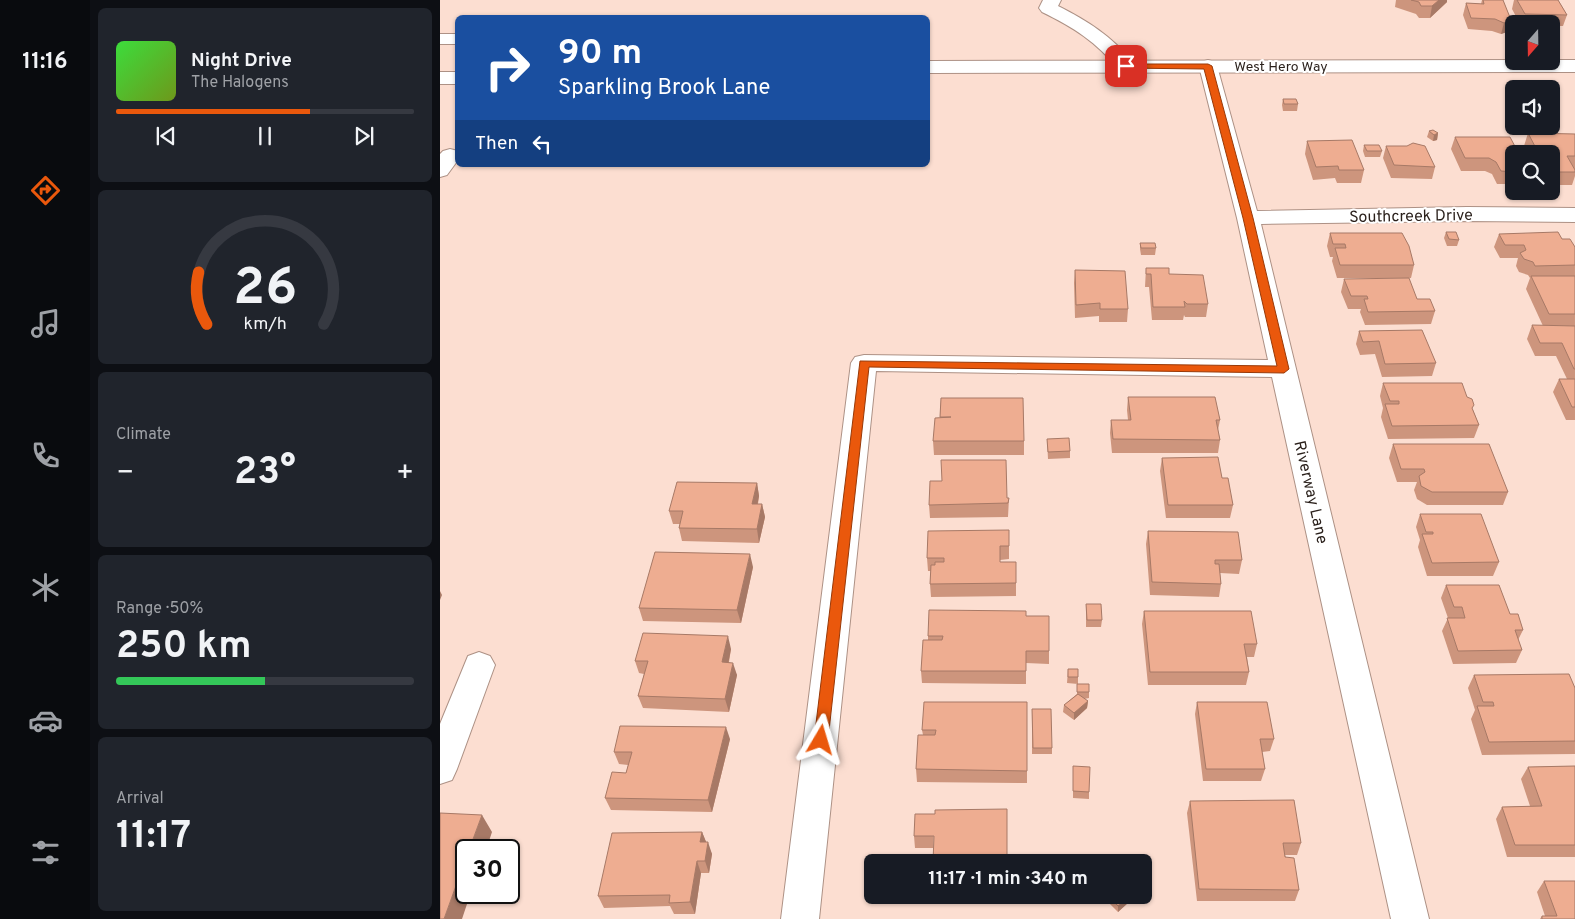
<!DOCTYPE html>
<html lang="en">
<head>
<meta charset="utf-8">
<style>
  :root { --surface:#171b24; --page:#20242c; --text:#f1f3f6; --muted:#9ea1a6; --line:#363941; --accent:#ea580c }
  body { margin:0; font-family:Overpass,sans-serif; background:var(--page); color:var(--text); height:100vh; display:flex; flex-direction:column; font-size:19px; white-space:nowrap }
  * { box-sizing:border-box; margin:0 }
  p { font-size:16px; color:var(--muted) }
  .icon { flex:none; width:28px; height:28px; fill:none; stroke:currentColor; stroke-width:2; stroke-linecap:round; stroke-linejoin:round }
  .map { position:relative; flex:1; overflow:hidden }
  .drawer { display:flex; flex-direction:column; gap:8px; padding:8px; background:#0d0f14; width:350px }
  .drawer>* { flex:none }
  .banner { position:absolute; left:15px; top:15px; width:475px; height:152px; border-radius:8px; box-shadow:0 1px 4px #0004; background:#1a4fa0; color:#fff; overflow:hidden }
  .needle { width:32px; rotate:200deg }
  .buttons { position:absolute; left:1065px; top:15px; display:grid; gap:10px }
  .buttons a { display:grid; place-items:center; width:55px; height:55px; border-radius:8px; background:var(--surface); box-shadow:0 1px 4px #0004; font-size:25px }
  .speed { position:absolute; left:15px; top:839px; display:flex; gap:10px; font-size:25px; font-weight:700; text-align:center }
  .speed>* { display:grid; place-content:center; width:65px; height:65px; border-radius:50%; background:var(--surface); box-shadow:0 1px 4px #0004; line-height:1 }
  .speed .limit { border:2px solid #111; border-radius:8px; background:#fff; color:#111 }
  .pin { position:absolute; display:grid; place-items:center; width:42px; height:42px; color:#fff; margin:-21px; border-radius:10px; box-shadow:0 2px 8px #0006 }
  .me { position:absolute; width:55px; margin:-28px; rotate:7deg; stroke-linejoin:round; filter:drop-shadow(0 0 4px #0008) }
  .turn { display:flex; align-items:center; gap:18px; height:105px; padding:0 20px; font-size:22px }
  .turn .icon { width:65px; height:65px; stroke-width:2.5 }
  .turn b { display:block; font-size:35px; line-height:42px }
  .then { display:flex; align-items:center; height:48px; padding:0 20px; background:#0003; gap:10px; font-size:19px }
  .big { font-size:38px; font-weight:700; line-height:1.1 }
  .drawer .widget { flex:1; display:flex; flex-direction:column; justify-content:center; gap:8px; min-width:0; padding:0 18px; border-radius:8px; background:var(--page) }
  .drawer .dial { align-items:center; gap:0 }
  .dial svg { height:130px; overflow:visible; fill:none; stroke:var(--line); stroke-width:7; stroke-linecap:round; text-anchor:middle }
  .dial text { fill:var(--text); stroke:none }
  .song { display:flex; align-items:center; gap:15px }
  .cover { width:60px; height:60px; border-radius:8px; background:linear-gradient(135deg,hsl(120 70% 55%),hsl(80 70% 35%)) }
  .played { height:5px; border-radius:2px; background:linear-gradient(90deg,var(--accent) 65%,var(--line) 65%) }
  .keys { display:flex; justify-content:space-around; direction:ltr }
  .heat { display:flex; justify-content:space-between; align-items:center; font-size:28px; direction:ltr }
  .charge { height:8px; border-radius:4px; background:linear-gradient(90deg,#34c759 50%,var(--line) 0) }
  .trip { position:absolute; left:424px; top:854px; width:288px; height:50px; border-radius:8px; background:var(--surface); box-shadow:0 1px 4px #0004; font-weight:700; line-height:50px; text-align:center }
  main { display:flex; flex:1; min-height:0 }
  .tabs { display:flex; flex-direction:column; width:90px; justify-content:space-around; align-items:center; background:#090b0e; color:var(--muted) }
  .tabs .icon { width:35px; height:35px }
  .tabs .active { color:var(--accent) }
  .tabs b { font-size:22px; color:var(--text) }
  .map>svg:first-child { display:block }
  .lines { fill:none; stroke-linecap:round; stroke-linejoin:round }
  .minor-casing { stroke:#ad9185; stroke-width:2 }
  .major-casing { stroke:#ad9185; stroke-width:2 }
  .minor { fill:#fff; fill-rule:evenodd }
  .major { fill:#fff; fill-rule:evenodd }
  .wall { fill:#cd957d }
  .shaded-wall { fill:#a77966 }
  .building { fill:#eead91; stroke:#a77966 }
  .route { fill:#ea580c; stroke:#983908 }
  .labels { text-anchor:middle; stroke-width:4; stroke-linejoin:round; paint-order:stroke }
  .far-street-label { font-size:14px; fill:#291f1a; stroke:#fff }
  .street-label { font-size:16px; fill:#291f1a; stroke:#fff }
</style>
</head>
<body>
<main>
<nav class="tabs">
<b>11:16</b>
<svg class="icon active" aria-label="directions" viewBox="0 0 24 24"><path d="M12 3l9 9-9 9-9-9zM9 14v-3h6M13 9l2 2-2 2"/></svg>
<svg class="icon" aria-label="music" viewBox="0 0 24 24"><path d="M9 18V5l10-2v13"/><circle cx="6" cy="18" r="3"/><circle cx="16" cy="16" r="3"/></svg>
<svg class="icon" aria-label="phone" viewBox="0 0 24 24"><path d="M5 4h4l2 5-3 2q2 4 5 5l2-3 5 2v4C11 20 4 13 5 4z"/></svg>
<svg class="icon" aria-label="climate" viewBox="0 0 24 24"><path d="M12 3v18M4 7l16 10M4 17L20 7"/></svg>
<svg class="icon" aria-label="car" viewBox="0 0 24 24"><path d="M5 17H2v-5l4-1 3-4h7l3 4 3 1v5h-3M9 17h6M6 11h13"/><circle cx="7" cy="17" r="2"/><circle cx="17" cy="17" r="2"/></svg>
<svg class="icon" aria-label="filters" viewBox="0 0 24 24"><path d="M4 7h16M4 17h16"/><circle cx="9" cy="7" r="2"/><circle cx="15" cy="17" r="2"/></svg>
</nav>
<section class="drawer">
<div class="widget">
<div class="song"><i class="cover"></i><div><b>Night Drive</b><p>The Halogens</p></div></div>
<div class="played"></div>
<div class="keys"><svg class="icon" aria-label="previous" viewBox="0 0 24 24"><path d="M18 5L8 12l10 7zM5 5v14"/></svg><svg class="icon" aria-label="pause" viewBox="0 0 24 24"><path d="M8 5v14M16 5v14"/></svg><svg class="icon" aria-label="next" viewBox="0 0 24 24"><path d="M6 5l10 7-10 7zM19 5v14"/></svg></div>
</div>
<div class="widget dial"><svg viewBox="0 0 100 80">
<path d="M14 69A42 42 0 1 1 86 69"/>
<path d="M14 69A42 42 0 0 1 9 37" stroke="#ea580c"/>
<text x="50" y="56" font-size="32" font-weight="700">26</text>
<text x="50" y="72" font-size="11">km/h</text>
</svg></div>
<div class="widget"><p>Climate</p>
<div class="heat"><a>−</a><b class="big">23°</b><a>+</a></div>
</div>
<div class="widget"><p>Range · 50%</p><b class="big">250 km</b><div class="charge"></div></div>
<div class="widget"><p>Arrival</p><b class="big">11:17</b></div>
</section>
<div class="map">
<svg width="1135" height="919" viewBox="0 0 1135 919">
  <rect width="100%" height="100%" fill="#fcded1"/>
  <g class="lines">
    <g class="minor-casing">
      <path id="minor" d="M603,0h18l-3,6c30,15 53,30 75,56l2,4 -2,4h-14c-22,-28 -46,-43 -77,-58l-3,-4z
        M0,34h18v10h-18z
        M768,60l7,2 2,4 40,145 210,-4 108,1v14l-108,-1 -206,3 168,695h-38l-119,-542 -396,-6 -57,548h-38l70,-556 4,-6 9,-2 404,5 -31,-142 -38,-152 2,-4z
        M10,149l8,2v9l-11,15 -7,2v-23l3,-3z
        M39,652l11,4 5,9 -38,104 -5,11 -12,4v-60l28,-68z"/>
    </g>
    <g class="major-casing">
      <path id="major" d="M1135,60v12l-647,1v-12z
        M0,72h18v12h-18z"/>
    </g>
    <use href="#minor" class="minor"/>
    <use href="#major" class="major"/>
  </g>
  <path class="wall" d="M956,0h51v2l-17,16h-11l-3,-4 -21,-7z
    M1042,0h21l8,20 -4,12 -6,2 -9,-3 -24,-2 -5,-14 3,-12 15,1z
    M1074,0h44l9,15 -4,11h-12v-2h-31l-8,-15z
    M843,99l15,5 -1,7h-14l-1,-6z
    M989,131l9,2 -1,7 -4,1 -6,-4z
    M1088,133l47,1v42l-3,9h-21v-31h-23l-4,-8z
    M1015,137l59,17v30h-17l-5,-10 -7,-3h-24l-10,-22z
    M867,141l57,29 -3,13h-24l-2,-5 -22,2 -8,-26z
    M924,145l18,6 -2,6h-15l-2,-6z
    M946,146l49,21 -3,12 -41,-1 -8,-20z
    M1006,232l13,8 -2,6h-10l-3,-8z
    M890,233l84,32 -3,13h-74l-5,-17 1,-4h-3l-3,-11z
    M1059,234l63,5 13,8v173h-9l-13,-28 6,-13h8l-11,-23h-21l-8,-17 5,-14 11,1 -17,-37 4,-11 -2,-3 -9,-3 -3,-6 2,-8h-18l-6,-11z
    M700,243l16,5 -1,7h-14l-1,-6z
    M706,268l23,6 39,30 -2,13h-21l-1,-2 -1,5h-31l-3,-33h-4z
    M635,270l53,39 -1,13h-28v-6l-24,2 -1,-35z
    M904,279l73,20 18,12 -4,13 -66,1 -5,-13 1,-3h-13l-7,-17z
    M919,331l77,32 -4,13 -50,1 -7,-23 -15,1 -4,-11z
    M943,383l90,27 6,15 -5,13 -86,1 -7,-22 2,-9 -3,-12z
    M688,397l92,23 -2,10 2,10 -2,13h-106l-2,-20 1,-13h17l-1,-10z
    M501,398l83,43v14h-90l-1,-14 7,-23z
    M607,439l23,12v7l-22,1z
    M953,444l115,48 -5,13h-76l-10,-6 -3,-9 3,-8h-20l-8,-24z
    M722,458l71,47 -3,13h-64l-6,-47z
    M317,483l2,13 -1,8h4l3,13 -6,26 -77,-2 -3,-13 1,-4h-7l-4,-13z
    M569,498l-1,19 -78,1 -1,-13z
    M980,514l79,48 -6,14h-66l-9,-29 2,-7 -4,-13z
    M569,530v29l-9,1v2l16,21v13l-85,1 -1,-13 1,-13h-3l-1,-13z
    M708,531l94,29 -3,14 -19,-1 1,11 -2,13 -69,-2 -4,-51z
    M313,567l-12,56 -98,-2 -4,-13z
    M1006,585l64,29 13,16 -5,10 4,10 -6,13 -63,1 -11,-33 6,-13 -7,-20z
    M646,604l16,16 -1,7h-15z
    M704,611l113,33 -3,13h-7l2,15 -3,13h-98l-6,-61z
    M586,616l23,35v13l-23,-1v21l-104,-1 -1,-12 7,-31v-4z
    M291,649l-2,13 8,13 -8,37 -86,-4 -5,-12 6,-22 -5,-1 -4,-12z
    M628,669l10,8v7l-11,-1z
    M1034,675l101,13v66l-93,1 -11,-36 4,-9 -7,-22z
    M637,684l12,8v6l-5,1 4,2 -1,7 -13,12 -11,-8 1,-7 13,-11z
    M587,702v81l-110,-1 -1,-13 7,-34 -1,-5z
    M757,702l77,37 -4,12 -8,1 3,17 -4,12h-58l-8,-67z
    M592,709l20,39v6h-20z
    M290,739l-18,73 -101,-2 -6,-12 21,-25 2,-8 -9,-1 -5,-12z
    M633,766l16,26v7l-16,-1z
    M1135,766v91h-68l-11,-38 6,-12 28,-1 -9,-27 7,-12z
    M750,801l111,42 -4,12h-12l14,35 -4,11h-98l-10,-88z
    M495,814l-2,34h-18l-1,-12z
    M262,832l4,10 6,12 -3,19h-8l-6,41h-21l-4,-8 -66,2 -6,-12z
    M1104,881l31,38h-35l2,-3h3l-8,-24z
    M664,895h24l1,7 -11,10 -14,-14z"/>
  <path class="shaded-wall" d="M999,0h8v2l-17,16 2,-12z
    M1071,20l-4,12 -6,2 3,-11z
    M998,133l-1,7 -4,1 1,-6z
    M317,483l2,13 -4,21 -3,-13z
    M322,504l3,13 -6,26 -2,-14z
    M310,554l3,13 -12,56 -4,-13z
    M0,591l2,4 -2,5z
    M288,636l3,13 -5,26 -4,-13z
    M293,663l4,12 -8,37 -4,-13z
    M648,701l-1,7 -13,12v-7z
    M286,727l4,12 -18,73 -4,-12z
    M42,815l10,17 -6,18h-17z
    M262,832l5,12 -7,-2z
    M268,842l4,12 -3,19 -4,-12z
    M26,858v34h5l-9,27h-18z
    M257,861l4,12 -6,41 -5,-12z
    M690,897l-1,5 -11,10v-6z"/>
  <path class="building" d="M971,0h28l-7,6h-11l-2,-4z
    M1043,0h20l8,20 -7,3 -9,-4 -24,-1 -5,-15 18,1z
    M1077,0h41l9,15 -42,-1z
    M843,99h13l2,5h-14z
    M993,130l5,3 -4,2 -5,-4z
    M1088,133l47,1v22h-8l8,14v2h-24v-18h-12z
    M1015,137h55l9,17h-5v18l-13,-1 -5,-9 -7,-4h-24z
    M912,140l12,30h-25l-1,-4 -22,1 -9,-26z
    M973,143l12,3 10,21 -41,-2 -8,-19h21z
    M924,145h15l3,6h-15z
    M1006,232h10l3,8 -10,-1z
    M1118,232l4,7h8l5,8v18l-40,1 -2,-4 -9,-3 -4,-6 6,-3 -2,-5h-19l-6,-11z
    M890,233h72l7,13 5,19h-74l-5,-17h11l-1,-4h-12z
    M700,243h15l1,5h-15z
    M706,268h23v6l34,1 5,29h-21l-3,-3 1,6h-32l-2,-33h-5z
    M635,270l50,1 3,38h-28v-6l-24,2z
    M1091,276h44v38h-26z
    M969,278l8,21h13l5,12 -67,1 -4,-13h4l-1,-3h-16l-7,-17z
    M1092,325l43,1v43h-1l-12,-26h-22z
    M982,330l14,33 -51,1 -6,-23 -16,1 -4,-11z
    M1119,379h16v28h-3z
    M943,383h79l5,14 5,2 2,6 -2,3 7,17 -87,1 -7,-22h14v-3h-9z
    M688,397h87l5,23h-4l4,20 -107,-1 -2,-19h20z
    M501,398h82l1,43h-91l2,-23 16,-1h-11z
    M629,438l1,13 -22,1 -1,-13z
    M953,444h96l19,48h-76l-11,-6 -2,-10 6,-4 -1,-3h-23z
    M778,457l4,21h6l5,27h-65l-6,-47z
    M501,460h65l1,38h2l-1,5 -79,2 1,-24h12z
    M237,482l80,1 -5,21h10l-5,25 -78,-1 4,-17h-14z
    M980,514h61l18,48 -67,1 -10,-29h11v-2h-7z
    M569,530v16h-9v16h16v21l-86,1 1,-19h4v-3h9v-4h-17l1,-27z
    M708,531l90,1 4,28h-27v4h4l2,20 -69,-2z
    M215,552l95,2 -13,56 -98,-2z
    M1006,585h53l11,29h8l5,16h-8l7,20 -64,1 -11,-33h18l-3,-11h-8z
    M646,604h15l1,16h-15z
    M489,610l97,1v5h23v35h-23v20h-105l2,-31h19l1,-4h-15z
    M704,611h107l6,33h-13l5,28h-99z
    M203,633l85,3 -6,26 11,1 -8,36 -87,-3 10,-35h-13z
    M628,669h10v8h-10z
    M1129,674l6,14v53l-86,1 -12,-36h17l-1,-4h-10l-9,-27z
    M637,684h12v8h-12z
    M638,694l10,7 -14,12 -10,-8z
    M484,702h103v69l-111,-2 2,-34h17l1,-5h-14z
    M757,702h70l7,37h-14l5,30h-59z
    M592,709h19l1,39h-19z
    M180,726l106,1 -18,73 -103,-2 7,-26 14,1 6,-21h-18z
    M633,766l17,1 -1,25 -16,-1z
    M1135,766v79h-60l-13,-38 40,-1 -14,-39z
    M854,800l7,43h-18l2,14 9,1 5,32 -100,-1 -9,-88z
    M567,809v53h-74l1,-26h-20l1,-22h20v-4z
    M0,813l42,2 -13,35h-3v8l-22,61h-4z
    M262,832l-2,10h8l-3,19h-8l-7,41 -21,1 1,-8 -72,1 14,-63z
    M655,860v2h-16l-1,-1z
    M1104,881h31v38h-33v-3h15z
    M668,895h20l2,2 -12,9z"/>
  <path class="route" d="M686,64h82l4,2 41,152 36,151 -5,4 -415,-6 -41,373 -2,5 -5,1 -5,-1 -2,-5 46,-379 417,5 -34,-148 -39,-149 -81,-1 -1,-2z"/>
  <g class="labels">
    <g class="far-street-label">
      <text x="841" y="71">West Hero Way</text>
    </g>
    <g class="street-label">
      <text transform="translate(971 215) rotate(-1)" y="6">Southcreek Drive</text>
      <text transform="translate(872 492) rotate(77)" y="6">Riverway Lane</text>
    </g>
  </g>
</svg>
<div class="buttons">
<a><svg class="needle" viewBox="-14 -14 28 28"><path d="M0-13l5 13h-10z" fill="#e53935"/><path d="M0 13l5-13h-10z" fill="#9ea1a6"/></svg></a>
<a><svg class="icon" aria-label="sound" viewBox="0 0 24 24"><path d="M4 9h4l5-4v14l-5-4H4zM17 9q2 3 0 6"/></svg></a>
<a><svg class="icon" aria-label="search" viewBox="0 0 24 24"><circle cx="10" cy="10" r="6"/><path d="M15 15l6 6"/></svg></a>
</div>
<div class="speed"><div class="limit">30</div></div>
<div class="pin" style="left:686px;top:66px;background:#d93025"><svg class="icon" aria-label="arrive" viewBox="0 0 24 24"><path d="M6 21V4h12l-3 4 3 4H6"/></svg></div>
<svg class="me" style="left:381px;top:740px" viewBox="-20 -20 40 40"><path d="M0-17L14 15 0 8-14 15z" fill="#ea580c" stroke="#fff" stroke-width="4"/></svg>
<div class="trip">11:17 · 1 min · 340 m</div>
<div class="banner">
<div class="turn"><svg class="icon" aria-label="right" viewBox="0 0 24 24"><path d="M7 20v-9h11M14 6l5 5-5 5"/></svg><div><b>90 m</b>Sparkling Brook Lane</div></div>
<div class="then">Then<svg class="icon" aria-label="left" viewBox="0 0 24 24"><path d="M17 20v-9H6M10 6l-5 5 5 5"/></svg></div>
</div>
</div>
</main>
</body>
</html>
